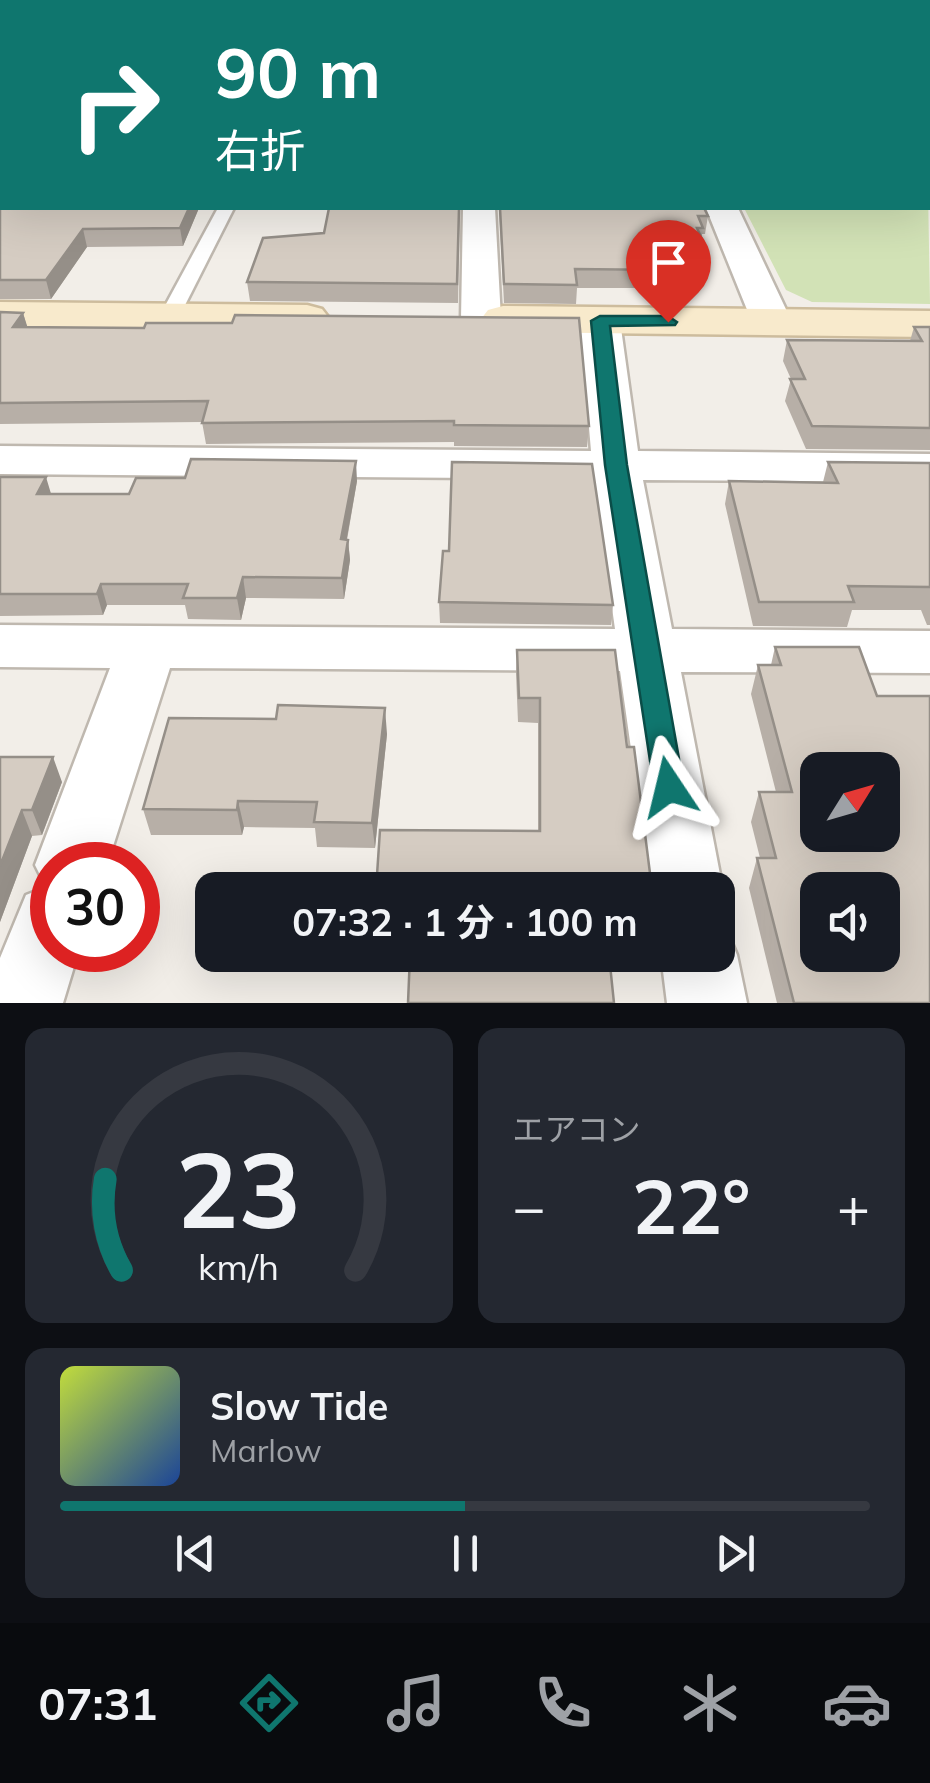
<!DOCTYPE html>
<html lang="ja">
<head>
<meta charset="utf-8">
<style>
  :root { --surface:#171b24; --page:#242831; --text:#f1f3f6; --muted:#9ea1a6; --line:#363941; --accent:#0f766e }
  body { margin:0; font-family:Mulish,"Noto Sans JP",sans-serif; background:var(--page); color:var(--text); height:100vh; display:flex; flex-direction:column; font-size:38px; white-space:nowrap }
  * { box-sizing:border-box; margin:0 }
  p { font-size:32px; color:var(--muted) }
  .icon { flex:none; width:55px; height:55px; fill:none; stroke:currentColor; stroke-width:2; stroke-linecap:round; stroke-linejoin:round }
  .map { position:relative; height:1003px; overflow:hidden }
  .panel { display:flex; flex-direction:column; gap:25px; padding:25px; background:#0d0f14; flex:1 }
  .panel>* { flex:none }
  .top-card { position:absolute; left:0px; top:0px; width:930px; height:210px; box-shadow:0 10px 40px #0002; background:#0f766e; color:#fff; overflow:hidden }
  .needle { width:65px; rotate:53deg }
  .tools { position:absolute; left:800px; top:752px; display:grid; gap:20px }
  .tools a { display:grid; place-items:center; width:100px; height:100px; border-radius:20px; background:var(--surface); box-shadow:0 10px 40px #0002; font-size:50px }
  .speed { position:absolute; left:30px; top:842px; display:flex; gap:20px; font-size:50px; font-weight:700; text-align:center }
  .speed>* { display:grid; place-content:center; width:130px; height:130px; border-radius:50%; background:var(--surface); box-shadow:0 10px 40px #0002; line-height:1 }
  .speed .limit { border:15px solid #d22; background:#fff; color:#111 }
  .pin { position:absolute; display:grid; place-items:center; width:85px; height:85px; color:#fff; margin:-102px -42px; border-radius:50% 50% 50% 0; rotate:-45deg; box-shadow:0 0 10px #0007 }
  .pin .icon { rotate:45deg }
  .me { position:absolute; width:110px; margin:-55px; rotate:350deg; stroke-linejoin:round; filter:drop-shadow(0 0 8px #0008) }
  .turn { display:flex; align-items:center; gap:35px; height:210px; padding:0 50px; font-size:45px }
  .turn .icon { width:130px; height:130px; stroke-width:2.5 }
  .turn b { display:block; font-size:70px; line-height:85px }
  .big { font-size:75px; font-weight:700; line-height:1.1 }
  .panel .widget { flex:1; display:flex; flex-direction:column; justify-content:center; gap:15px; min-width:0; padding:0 35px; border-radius:20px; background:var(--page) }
  .panel .dial { align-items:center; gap:0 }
  .dial svg { height:260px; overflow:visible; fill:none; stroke:var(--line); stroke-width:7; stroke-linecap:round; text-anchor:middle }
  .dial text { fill:var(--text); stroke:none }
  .song { display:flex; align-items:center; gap:30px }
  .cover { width:120px; height:120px; border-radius:15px; background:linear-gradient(135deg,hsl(70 70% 55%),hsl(220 70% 35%)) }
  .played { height:10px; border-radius:5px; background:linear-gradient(90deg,var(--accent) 50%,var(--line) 50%) }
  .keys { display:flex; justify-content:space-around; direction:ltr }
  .heat { display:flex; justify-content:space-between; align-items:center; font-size:55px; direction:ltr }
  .panel .tiles { flex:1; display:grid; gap:25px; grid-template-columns:1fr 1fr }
  .widget:last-child { grid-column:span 2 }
  .trip { position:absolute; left:195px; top:872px; width:540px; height:100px; border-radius:20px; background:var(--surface); box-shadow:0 10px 40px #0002; font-weight:700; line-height:100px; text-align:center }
  .menu { display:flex; height:160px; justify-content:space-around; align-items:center; background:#090b0e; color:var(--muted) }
  .menu .icon { width:70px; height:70px }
  .menu .active { color:var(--accent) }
  .menu b { font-size:45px; color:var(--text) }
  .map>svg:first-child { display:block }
  .green { fill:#d2e2b6 }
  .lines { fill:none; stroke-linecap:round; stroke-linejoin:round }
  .lane-casing { stroke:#bfb8af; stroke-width:5 }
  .street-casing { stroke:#bfb8af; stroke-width:5 }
  .secondary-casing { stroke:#cdbc9d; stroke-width:5 }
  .lane { fill:#fff; fill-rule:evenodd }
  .street { fill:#fff; fill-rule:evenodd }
  .secondary { fill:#f8eacc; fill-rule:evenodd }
  .wall { fill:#b7afa7 }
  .shaded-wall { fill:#958f88 }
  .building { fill:#d5ccc2; stroke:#958f88; stroke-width:2.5; fill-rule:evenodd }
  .route { fill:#0f766e; stroke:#0a4d48; stroke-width:2.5 }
</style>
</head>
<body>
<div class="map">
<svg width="930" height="1003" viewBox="0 0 930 1003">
  <rect width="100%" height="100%" fill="#f2eee8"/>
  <path class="green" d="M928,190l2,114 -118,-2 -26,-12 -42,-82h184z"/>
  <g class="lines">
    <g class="lane-casing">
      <path id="lane" d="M218,208h16l-55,109 -10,6 -7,-2 -3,-4z"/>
    </g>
    <g class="street-casing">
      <path id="street" d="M467,0h20v2h-20z
        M928,159h2v21h-2z
        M463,208h32l6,111 -6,8 -14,4 -14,-4 -6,-8z
        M706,208h32l54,114 -6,8 -14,4 -14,-4 -6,-8z
        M600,309l14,4 6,8 18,130 292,3v28l-287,-2 29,149 258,2v42l-249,-1 42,218 -5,13v-13h-67l-31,-219 -450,-3 -63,197h-55v85h27l-16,53h-63v-45l26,-63 20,-8 -11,-22 75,-197 -110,-1v-42l615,4 -21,-150 -594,-5v-28l591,5 -11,-130 6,-8z
        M718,926l8,3 11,26 10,48h-80l-6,-48h57z"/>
    </g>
    <g class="secondary-casing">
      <path id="secondary" d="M0,302l307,3 15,4 7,9 -7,9 -15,4 -307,-3z
        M503,306l427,5v26l-427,-5 -15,-4 -7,-9 7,-9z"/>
    </g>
    <use href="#lane" class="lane"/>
    <use href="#street" class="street"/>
    <use href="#secondary" class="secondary"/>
  </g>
  <path class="wall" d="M535,0h395v136l-2,-3v-131h-393z
    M0,198l199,10 -16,38 -96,1 -36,52h-51z
    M460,208l-2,95 -208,-2 -3,-19 77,-49z
    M499,208h206l3,8 -3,18h-3l-4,22 -36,-1 4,15 -2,18h-87l-1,16 -72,-1z
    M0,312l23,1 4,14 562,99 -2,21 -133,-1v-4l-248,2 -4,-22 -202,2z
    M914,327h16v123l-124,-1 -21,-48 6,-22 -8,-18 4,-21 123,1z
    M828,462l102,1v162h-3l-6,-15h-69l-5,17 -94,-1 -28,-122 4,-23 94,1z
    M0,477l51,17h78l228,-13 -10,59h1l2,20 -6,39 -98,-1 -5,22 -53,-1 -3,-14h-78l-4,10 -103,1z
    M449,551l164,54 -2,20 -171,-2 -1,-21z
    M775,647l155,356h-153l-28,-115 8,-30h3l-9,-36 8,-30h17l-25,-98 7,-29h13z
    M517,650l110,97h7l18,143h-276l162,-59v-108l-20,-1 -2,-48z
    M387,734l-12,114 -58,-1 -2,-19 -71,-1 -2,8h-91l-8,-26z
    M0,757l62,25 -20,53 -10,1 -32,86z"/>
  <path class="shaded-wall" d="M189,208h10l-16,38 -3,-18z
    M83,229l4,18 -36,52 -5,-19z
    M23,313l6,19 -16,-5z
    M356,461l1,20 -14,79 -2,-21z
    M46,477l6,20 -15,-3z
    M348,540l2,20 -6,39 -2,-21z
    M243,577l3,21 -5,22 -4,-22z
    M101,584l6,21 -4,10 -6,-21z
    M385,708l2,26 -12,114 -3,-25z
    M53,757l9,25 -20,53 -10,-25z
    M238,801l6,26 -2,8 -5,-25z
    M22,810l10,26 -32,86v-56z"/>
  <path class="building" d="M0,0h288l-1,2h-285v185l-2,-5v-91l2,-18 -2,-2z
    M658,0h271l1,14h-2v-12h-269z
    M928,23l2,2v52l-2,1 2,38 -2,-3z
    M2,196v12h187l-9,20 -97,1 -37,51h-46v-82z
    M329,208h130l-2,76 -210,-2 16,-44 61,-5z
    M500,208h204l4,8h-10l5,12h-6l4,9h-45l10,33 -91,-1 2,16 -73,-1z
    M0,312l23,1 -10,14 131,1 2,-5h86l3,-8 344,3 10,108 -135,-1v-4l-252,2 6,-22 -208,2z
    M914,327h16v101l-118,-2 -22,-47h15l-18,-39 135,1z
    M191,459l165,2 -15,78 7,1 -6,38 -99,-1 -6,21h-54l5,-14h-87l-4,10h-97v-117h46l-9,17h92l7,-16h49z
    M452,462l140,2 21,141 -174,-3 4,-51h6z
    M828,462l102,1v124l-82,-1 6,16h-95l-30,-121 109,2z
    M775,647h84l18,49h53v307h-136l-37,-145h19l-17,-66h33l-34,-127h23zM818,770h64v65h-64zM818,890h64v65h-64z
    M517,650h98l12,97h7l18,142 -49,-1v2h-227l4,-60 160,1v-133h-21z
    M278,705l107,3 -13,115 -58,-1 3,-20 -79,-1 -1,9 -94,-1 26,-91 107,1z
    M0,757h53l-21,53h-10l-22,56z
    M410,955h199l5,48h-206z"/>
  <path class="route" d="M668,316l9,6 -2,3 -65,1 17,139 57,322 -4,9 -11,4 -11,-4 -4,-9 -49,-322 -14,-144 9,-5z"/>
</svg>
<div class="tools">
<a><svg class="needle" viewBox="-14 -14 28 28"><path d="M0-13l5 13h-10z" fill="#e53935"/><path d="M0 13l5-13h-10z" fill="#9ea1a6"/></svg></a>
<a><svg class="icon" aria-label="sound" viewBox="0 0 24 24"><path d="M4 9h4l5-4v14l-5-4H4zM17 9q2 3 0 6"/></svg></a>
</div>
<div class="speed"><div class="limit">30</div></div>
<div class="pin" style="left:668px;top:322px;background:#d93025"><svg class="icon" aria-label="arrive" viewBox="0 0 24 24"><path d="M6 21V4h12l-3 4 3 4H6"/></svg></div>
<svg class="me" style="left:669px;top:787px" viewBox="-20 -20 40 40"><path d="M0-17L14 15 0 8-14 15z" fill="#0f766e" stroke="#fff" stroke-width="4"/></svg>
<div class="trip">07:32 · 1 分 · 100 m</div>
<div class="top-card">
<div class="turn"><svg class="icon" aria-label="right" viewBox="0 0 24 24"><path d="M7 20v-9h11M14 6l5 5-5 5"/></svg><div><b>90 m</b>右折</div></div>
</div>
</div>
<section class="panel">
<div class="tiles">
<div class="widget dial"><svg viewBox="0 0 100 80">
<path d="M14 69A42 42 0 1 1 86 69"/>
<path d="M14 69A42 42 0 0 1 9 41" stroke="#0f766e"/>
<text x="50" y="56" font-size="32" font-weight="700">23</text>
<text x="50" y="72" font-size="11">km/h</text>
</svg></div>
<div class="widget"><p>エアコン</p>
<div class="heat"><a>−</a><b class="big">22°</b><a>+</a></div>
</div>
<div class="widget">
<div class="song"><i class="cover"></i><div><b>Slow Tide</b><p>Marlow</p></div></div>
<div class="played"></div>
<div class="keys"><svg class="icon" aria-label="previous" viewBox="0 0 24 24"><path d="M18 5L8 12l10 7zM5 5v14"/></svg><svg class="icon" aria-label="pause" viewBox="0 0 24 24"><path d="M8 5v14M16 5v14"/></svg><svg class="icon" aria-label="next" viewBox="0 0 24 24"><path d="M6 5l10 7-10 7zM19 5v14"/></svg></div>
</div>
</div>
</section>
<nav class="menu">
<b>07:31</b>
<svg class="icon active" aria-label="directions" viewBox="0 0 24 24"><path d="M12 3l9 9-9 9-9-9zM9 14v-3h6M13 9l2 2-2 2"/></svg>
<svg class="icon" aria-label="music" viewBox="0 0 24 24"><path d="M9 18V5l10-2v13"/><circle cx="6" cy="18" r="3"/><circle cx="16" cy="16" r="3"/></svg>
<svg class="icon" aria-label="phone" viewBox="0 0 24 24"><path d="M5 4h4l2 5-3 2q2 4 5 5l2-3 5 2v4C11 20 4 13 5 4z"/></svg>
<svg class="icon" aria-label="climate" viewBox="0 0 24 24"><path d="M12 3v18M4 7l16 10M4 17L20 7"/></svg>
<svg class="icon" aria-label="car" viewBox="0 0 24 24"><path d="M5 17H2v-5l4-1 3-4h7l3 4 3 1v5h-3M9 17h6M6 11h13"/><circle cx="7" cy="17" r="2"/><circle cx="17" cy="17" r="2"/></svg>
</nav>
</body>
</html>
